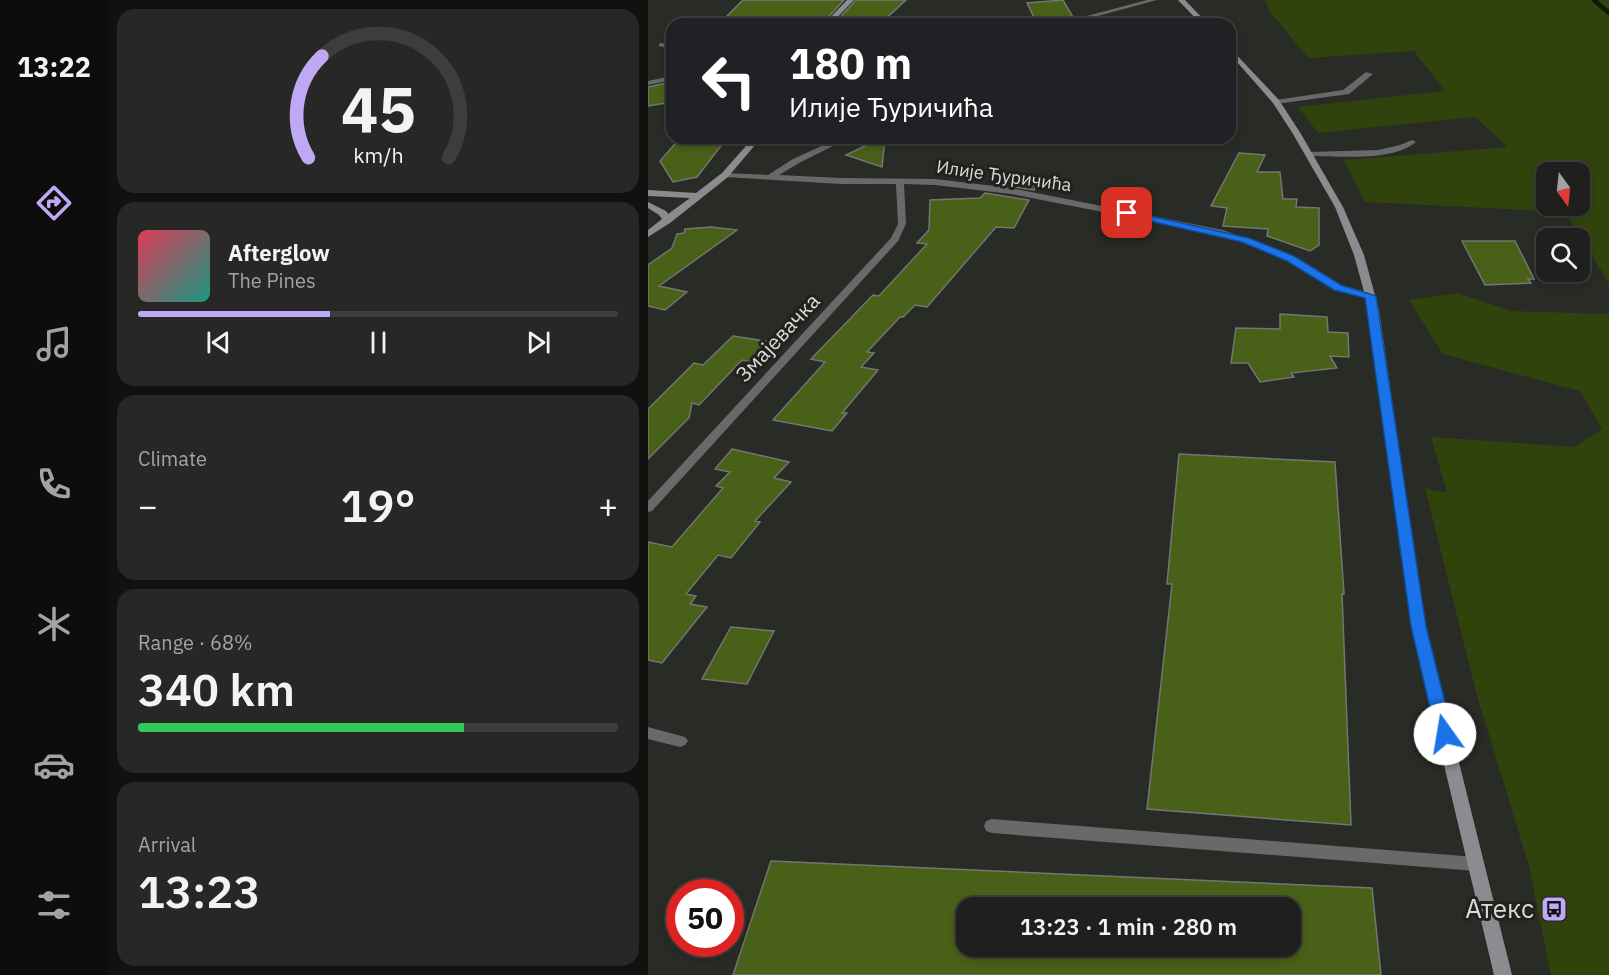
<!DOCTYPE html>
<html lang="en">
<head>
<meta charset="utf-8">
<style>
  :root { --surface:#1f201d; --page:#272826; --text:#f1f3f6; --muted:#a1a3a4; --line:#3c3e3b; --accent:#bfa9f4 }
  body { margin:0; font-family:"IBM Plex Sans",sans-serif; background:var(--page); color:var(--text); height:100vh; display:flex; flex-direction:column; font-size:22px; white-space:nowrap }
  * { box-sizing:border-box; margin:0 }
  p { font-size:20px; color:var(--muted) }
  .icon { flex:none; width:33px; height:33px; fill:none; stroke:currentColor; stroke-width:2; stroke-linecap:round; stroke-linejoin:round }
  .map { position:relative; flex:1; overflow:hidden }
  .details { display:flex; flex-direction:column; gap:9px; padding:9px; background:#111210; width:540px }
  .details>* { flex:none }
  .guide { position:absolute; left:18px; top:18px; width:570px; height:126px; border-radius:18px; box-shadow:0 3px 9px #0003,0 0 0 2px var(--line); background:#202124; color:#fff; overflow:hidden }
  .needle { width:39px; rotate:165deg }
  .fabs { position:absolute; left:888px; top:162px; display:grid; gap:12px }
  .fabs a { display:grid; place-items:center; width:54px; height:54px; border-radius:12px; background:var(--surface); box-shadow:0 3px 9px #0003,0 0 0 2px var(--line); font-size:30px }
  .speed { position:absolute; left:18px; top:879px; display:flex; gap:12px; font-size:30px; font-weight:700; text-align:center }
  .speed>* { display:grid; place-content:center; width:78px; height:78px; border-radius:50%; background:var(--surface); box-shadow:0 3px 9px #0003,0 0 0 2px var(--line); line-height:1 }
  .speed .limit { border:9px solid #d22; background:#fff; color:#111 }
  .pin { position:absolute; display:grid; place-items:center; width:51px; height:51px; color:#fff; margin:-26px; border-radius:12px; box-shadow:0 3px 9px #0006 }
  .me { position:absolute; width:66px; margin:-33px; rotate:347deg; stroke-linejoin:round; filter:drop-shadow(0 0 4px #0008) }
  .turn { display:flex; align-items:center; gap:21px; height:126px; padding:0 24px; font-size:27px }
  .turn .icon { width:78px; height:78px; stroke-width:2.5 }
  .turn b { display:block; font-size:42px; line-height:51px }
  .big { font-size:45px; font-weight:600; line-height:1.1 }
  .details .widget { flex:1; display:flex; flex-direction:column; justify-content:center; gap:9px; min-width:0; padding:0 21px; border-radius:18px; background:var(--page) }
  .details .dial { align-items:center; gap:0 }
  .dial svg { height:156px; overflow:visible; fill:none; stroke:var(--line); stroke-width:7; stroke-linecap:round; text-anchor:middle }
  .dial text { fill:var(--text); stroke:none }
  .song { display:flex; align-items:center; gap:18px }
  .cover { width:72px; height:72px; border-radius:9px; background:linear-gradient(135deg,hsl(350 70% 55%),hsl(170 70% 35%)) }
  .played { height:6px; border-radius:3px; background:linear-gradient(90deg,var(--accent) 40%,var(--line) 40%) }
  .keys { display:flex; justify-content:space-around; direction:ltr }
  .heat { display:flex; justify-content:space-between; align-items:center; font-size:33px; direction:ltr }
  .charge { height:9px; border-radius:4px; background:linear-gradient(90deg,#34c759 68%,var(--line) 0) }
  .trip { position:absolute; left:308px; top:897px; width:345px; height:60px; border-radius:18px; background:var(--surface); box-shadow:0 3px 9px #0003,0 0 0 2px var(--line); font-weight:600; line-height:60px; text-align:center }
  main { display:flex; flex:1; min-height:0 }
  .menu { display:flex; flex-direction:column; width:108px; justify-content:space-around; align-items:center; background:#0c0d0c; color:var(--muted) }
  .menu .icon { width:42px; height:42px }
  .menu .selected { color:var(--accent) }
  .menu b { font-size:27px; color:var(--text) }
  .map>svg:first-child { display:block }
  .green { fill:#31430d; fill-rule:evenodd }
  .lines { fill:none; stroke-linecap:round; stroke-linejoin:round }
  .stream { stroke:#111a00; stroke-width:4.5 }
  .building { fill:#486018; stroke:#747671; stroke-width:1.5; fill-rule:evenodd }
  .lane { fill:#69696b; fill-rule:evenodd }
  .street { fill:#69696b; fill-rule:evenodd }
  .secondary { fill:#8c8b8f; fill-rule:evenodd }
  .route { fill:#1a73e8; stroke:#114b97; stroke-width:1.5 }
  .labels { text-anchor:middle; stroke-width:6; stroke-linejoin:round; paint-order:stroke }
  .far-street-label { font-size:18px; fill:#dbdcd9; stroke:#20221d }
  .street-label { font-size:21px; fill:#dbdcd9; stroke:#20221d }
  .near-poi-label { font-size:26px; fill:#dbdcd9; stroke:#20221d; text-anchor:end }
</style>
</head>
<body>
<main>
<nav class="menu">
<b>13:22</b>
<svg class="icon selected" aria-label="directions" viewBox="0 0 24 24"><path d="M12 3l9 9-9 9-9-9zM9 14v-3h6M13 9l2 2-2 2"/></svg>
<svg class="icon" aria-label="music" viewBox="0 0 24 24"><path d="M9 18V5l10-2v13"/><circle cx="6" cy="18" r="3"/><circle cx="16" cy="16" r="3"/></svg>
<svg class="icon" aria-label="phone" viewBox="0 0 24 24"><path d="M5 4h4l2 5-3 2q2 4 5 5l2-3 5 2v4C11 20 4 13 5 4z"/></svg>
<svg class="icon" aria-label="climate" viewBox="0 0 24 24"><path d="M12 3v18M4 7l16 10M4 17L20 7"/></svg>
<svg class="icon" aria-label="car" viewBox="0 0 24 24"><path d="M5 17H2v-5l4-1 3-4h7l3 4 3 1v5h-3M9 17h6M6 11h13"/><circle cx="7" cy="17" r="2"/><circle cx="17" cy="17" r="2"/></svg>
<svg class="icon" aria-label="filters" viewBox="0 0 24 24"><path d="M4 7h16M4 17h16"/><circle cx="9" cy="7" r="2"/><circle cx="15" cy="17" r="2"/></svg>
</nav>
<section class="details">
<div class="widget dial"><svg viewBox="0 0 100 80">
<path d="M14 69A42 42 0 1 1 86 69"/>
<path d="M14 69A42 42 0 0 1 21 17" stroke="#bfa9f4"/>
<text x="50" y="56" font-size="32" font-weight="700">45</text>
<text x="50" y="72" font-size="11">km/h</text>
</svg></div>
<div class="widget">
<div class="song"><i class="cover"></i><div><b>Afterglow</b><p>The Pines</p></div></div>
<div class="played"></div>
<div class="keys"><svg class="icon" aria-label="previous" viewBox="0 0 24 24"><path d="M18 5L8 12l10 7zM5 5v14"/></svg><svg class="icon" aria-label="pause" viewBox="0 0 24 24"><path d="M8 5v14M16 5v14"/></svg><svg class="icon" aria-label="next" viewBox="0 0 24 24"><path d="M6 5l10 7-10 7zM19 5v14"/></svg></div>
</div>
<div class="widget"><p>Climate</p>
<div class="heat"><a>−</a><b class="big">19°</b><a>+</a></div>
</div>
<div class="widget"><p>Range · 68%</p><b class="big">340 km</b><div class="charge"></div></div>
<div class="widget"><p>Arrival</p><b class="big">13:23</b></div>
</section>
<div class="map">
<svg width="961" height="975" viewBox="0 0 961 975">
  <rect width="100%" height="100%" fill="#292b27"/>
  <path class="green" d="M617,0h344v283l-44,-71 -200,-10 -21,-42 164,-13 -33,-30 -157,16 -20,-26 147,-16 -31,-40 -106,7 -39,-48zM898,172h34v34h-34z
    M810,293l53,18 98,3v661h-58l-22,-109 -53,-174 -51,-204 22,5 -16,-56 144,10 27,-18 -22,-38 -137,-37 -34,-54z"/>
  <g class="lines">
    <path class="stream" d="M946,0l15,13"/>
  </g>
  <path class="building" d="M95,0h101l-22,24h-103z
    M208,0h50l-26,24h-46z
    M415,0l10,17 -18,7h-18l-10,-21z
    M24,82v20l-24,4v-19z
    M32,138h47l-30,39 -24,5 -13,-21z
    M234,138h3l-3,29 -36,-12z
    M591,153l26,2 -8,17h23l3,27h14l-1,8 23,1v37l-9,6 -43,-15 1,-7 -45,-3 4,-18 -16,-2z
    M354,176l6,1 31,4 -5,9 -40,-6z
    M337,193l44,7 -15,28 -18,-1 -69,80 -12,-2 -12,12h-3l-33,35 7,1 -13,14 17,3 -36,43h5l-15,18 -59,-11 52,-58 -14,-3 62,-64 6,1 48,-52 -10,-1 12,-13 1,-30 50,-2z
    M63,227l26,3 -78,56 28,6 -22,18 -17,-4v-41l24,-17 5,-14 7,-1 1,-4z
    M814,241h53l19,38h-6l3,4 -46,2z
    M632,314l47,3 1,15 20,1 1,24 -19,-1 7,12 -46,5 3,4 -34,5 -12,-19h-17l5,-35 44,1z
    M85,336l39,6 -20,20 -10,-2 -43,45 -7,-2 -3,15 -41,41v-50l46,-46 9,2z
    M84,449l57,13 -15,16 17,4 -36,39 5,1 -29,36 -13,-3 -32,39 10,2 -6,8 17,3 -45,56 -14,-3v-118l24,5 51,-59 -7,-2 14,-14 -15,-3z
    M531,454l156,8 9,132h-2l9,231 -204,-16 25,-225h-5z
    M83,627l43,4 -27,53 -45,-5z
    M123,861l601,27 9,87h-648zM318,908h324v38h-324z"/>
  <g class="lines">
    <path class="lane" d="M718,72l7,2 -24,20 -73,10 -4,-2 4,-2 67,-10z
      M764,140l4,2c-24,20 -77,14 -107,14l-4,-2 4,-2 69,-2 22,-5z
      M0,727l37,10 3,4 -3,4 -5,2 -32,-8z
      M344,819l484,38 6,2 2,5 -2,5 -6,2 -484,-38 -6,-2 -2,-5 2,-5z"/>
    <path class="street" d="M499,0h10l-89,24h-11z
      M13,43l11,2v4l-13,-3v-2z
      M24,76v4l-24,5v-4z
      M191,138h10l-50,25 -20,12 62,3 94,1 76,9 212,42 71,26 46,29 34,9 2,2 -5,3 -37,-10 -46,-29 -67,-25 -210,-41 -76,-9 -31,-1 2,40 -8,17 -246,270 -4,1v-11l243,-263 7,-14 -2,-40h-55l-116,-7 -4,-2 4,-2 43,2 25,-16z"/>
    <path class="secondary" d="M199,0h7l-23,24h-7z
      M530,0h7l23,24h-7z
      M582,48l49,52 22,34 42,73 21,48 15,55 46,316 87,349h-18l-83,-349 -42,-316 -15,-55 -19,-48 -42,-73 -20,-31 -43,-49z
      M105,138h8l-33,39 -58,46 -22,14v-7l14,-11 -3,-4 -11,-7v-6l18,9 2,3 22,-16 -42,-2v-6l48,3 26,-20z"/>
  </g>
  <path class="route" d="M475,210l126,28 45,18 47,29 35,11 50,330 27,108 -2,5 -6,2 -6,-2 -3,-5 -25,-108 -46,-328 -31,-8 -47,-29 -45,-19 -119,-27z"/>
  <defs>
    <g id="bus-square" transform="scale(1.35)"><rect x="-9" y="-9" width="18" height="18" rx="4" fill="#bfa9f4" stroke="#20221d"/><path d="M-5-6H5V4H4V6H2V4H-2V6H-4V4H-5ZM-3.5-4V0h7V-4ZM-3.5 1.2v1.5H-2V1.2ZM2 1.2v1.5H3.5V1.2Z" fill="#111"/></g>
  </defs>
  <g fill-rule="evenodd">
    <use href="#bus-square" x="906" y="909"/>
  </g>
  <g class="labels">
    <g class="far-street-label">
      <text transform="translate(356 176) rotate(8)" y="6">Илије Ђуричића</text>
    </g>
    <g class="street-label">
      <text transform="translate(130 338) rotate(-47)" y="7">Змајевачка</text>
    </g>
    <g class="near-poi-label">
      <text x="886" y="918">Атекс</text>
    </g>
  </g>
</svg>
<div class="fabs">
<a><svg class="needle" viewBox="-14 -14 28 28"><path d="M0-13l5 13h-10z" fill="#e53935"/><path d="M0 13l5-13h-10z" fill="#a1a3a4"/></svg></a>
<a><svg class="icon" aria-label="search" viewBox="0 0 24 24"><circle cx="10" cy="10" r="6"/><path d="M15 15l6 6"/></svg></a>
</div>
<div class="speed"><div class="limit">50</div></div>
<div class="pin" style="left:479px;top:213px;background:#d93025"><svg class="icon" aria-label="arrive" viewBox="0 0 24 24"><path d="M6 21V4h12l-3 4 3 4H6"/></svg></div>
<svg class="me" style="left:797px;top:734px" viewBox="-20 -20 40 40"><circle r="19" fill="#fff"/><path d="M0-13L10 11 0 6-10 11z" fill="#1a73e8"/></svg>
<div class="trip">13:23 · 1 min · 280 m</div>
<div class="guide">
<div class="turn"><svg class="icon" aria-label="left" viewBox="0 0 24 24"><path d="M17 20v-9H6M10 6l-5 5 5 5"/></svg><div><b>180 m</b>Илије Ђуричића</div></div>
</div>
</div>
</main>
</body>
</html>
